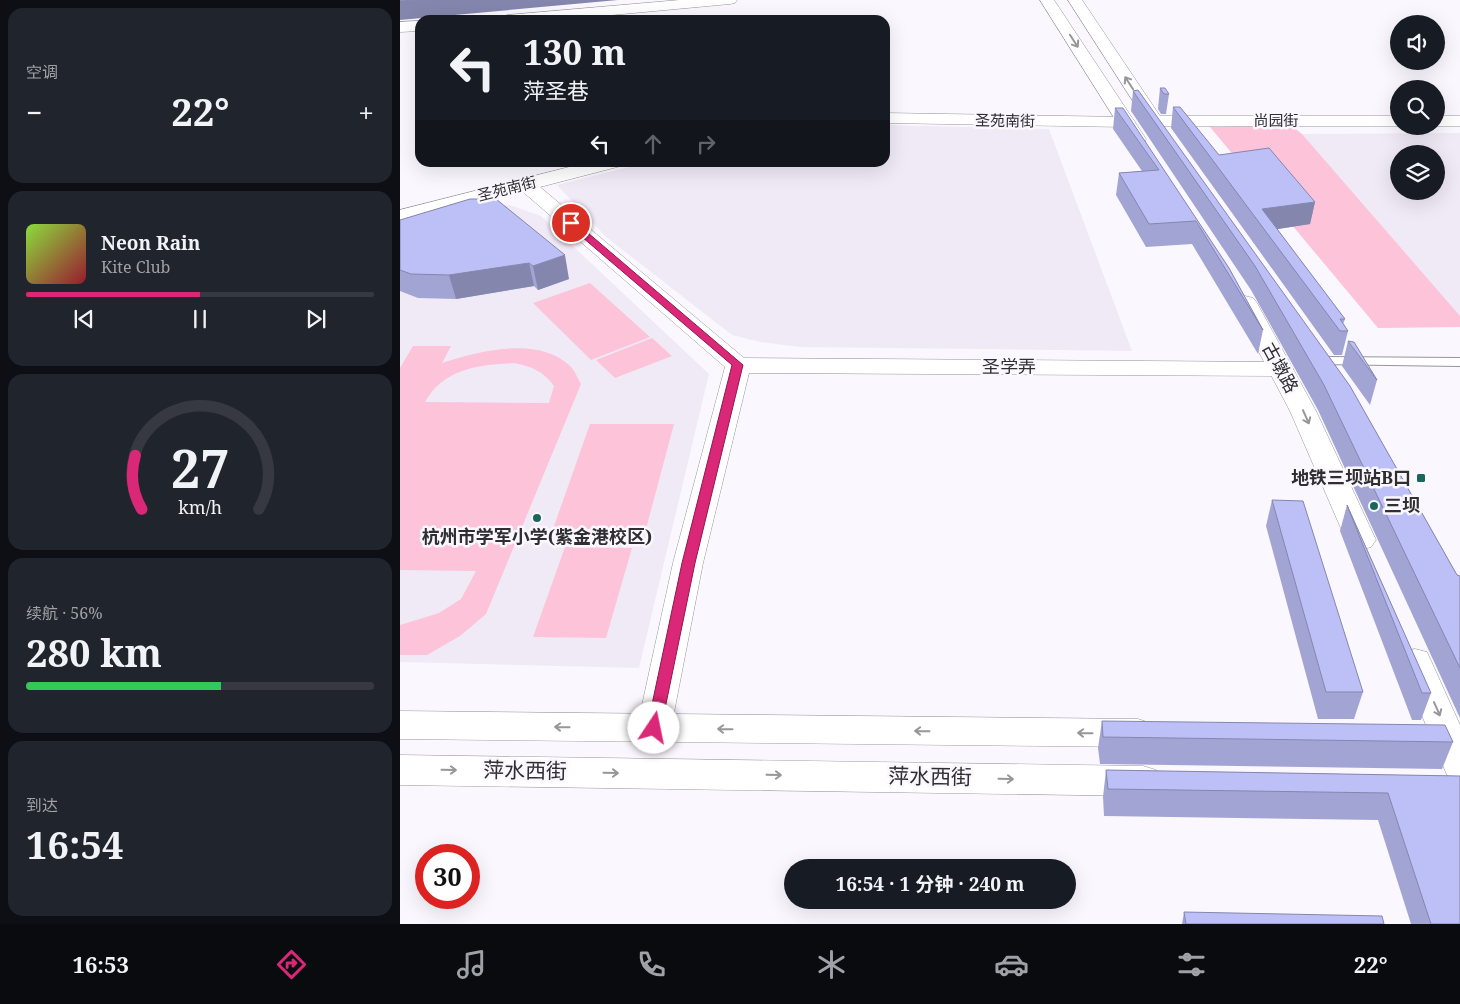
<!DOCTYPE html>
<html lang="zh">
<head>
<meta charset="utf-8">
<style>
  :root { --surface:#171b24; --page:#20242c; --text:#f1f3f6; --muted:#9ea1a6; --line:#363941; --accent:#db2777 }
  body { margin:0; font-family:"Noto Serif","Noto Sans SC",serif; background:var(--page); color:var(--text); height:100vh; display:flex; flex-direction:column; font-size:19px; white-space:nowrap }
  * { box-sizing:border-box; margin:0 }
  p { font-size:16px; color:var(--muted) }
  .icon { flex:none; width:28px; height:28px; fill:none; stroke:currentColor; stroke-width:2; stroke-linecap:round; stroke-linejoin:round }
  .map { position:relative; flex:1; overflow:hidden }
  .sheet { display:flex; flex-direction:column; gap:8px; padding:8px; background:#0d0f14; width:400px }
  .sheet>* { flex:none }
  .guide { position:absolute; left:15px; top:15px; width:475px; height:152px; border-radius:15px; box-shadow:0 5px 20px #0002; background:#171b24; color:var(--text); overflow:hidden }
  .buttons { position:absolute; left:990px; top:15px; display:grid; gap:10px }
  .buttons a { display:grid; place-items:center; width:55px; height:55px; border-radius:50%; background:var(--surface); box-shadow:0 5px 20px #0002; font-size:25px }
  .speed { position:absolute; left:15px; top:844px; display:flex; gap:10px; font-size:25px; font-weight:700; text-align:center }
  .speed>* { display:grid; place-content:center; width:65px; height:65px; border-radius:50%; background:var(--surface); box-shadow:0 5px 20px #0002; line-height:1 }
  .speed .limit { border:8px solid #d22; background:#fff; color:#111 }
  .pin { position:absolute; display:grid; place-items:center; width:42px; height:42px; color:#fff; margin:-21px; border:2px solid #fff; border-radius:50%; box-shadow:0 1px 5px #0007 }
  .me { position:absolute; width:55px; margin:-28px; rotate:11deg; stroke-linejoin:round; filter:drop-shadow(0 0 4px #0008) }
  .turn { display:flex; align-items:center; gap:18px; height:105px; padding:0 25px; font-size:22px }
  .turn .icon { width:65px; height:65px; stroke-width:2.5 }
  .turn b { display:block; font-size:35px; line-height:42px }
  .lanes { display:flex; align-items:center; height:48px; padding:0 25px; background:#0003; justify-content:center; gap:25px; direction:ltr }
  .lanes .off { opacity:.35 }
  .big { font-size:38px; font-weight:700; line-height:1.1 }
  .sheet .widget { flex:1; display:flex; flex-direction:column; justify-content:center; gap:8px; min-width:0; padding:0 18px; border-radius:15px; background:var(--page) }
  .sheet .dial { align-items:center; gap:0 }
  .dial svg { height:130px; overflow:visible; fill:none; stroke:var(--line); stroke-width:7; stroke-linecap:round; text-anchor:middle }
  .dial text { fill:var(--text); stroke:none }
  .song { display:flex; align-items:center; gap:15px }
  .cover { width:60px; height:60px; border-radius:8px; background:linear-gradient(135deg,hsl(90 70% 55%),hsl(350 70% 35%)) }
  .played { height:5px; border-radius:2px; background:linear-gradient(90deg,var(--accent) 50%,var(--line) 50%) }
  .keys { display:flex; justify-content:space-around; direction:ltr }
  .heat { display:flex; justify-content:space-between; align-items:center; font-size:28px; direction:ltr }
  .charge { height:8px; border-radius:4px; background:linear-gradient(90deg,#34c759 56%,var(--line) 0) }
  .trip { position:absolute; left:384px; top:859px; width:292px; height:50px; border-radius:25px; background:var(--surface); box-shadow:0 5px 20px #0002; font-weight:700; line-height:50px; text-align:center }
  .menu { display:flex; height:80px; justify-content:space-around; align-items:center; background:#090b0e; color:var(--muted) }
  .menu .icon { width:35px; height:35px }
  .menu .on { color:var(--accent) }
  .menu b { font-size:22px; color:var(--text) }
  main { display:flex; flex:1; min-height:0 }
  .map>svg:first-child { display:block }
  .built { fill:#f0eaf7; fill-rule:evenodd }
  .green { fill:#fcc3d9; fill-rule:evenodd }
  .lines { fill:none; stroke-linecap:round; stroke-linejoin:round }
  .service-casing { stroke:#97949a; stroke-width:2 }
  .minor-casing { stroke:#97949a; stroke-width:1 }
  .secondary-casing { stroke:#97949a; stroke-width:1 }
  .primary-casing { stroke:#97949a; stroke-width:1 }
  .service { fill:#fff; fill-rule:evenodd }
  .minor { fill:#fff; fill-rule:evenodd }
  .secondary { fill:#fff; fill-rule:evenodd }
  .primary { fill:#fff; fill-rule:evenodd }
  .wall { fill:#a2a5d4 }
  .shaded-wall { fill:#8486ad }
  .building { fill:#bcc0f7; stroke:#8486ad }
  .oneway { stroke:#979698 }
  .route { fill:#db2777; stroke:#8e194d }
  .poi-dot { fill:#1a655d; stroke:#faf8fe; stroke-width:2 }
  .labels { text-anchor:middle; stroke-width:5; stroke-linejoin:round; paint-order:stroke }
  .far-street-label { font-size:15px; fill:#2f2e30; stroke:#faf8fe }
  .street-label { font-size:18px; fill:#2f2e30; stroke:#faf8fe }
  .poi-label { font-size:18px; font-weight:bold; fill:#2f2e30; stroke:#faf8fe; text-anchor:end }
  .near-street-label { font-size:21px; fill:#2f2e30; stroke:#faf8fe }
</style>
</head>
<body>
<main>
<section class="sheet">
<div class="widget"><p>空调</p>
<div class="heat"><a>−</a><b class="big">22°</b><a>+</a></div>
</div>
<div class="widget">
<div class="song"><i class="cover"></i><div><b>Neon Rain</b><p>Kite Club</p></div></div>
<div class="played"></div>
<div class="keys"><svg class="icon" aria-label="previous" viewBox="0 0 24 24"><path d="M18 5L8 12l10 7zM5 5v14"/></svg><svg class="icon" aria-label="pause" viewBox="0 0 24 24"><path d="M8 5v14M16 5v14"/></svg><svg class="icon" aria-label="next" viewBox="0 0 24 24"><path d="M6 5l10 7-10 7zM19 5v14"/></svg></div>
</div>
<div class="widget dial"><svg viewBox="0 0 100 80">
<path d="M14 69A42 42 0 1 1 86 69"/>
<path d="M14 69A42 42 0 0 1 10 36" stroke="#db2777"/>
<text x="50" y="56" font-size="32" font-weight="700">27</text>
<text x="50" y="72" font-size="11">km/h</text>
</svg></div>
<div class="widget"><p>续航 · 56%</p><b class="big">280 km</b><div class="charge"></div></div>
<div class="widget"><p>到达</p><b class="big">16:54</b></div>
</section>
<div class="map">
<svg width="1060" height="924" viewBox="0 0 1060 924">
  <rect width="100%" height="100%" fill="#faf8fe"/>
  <path class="built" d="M485,125l164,4 83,222 -331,-4 -41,-5 -28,-7 -126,-98 -49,-52 88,-22 240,-1z
    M1060,133v192l-158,-191zM999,154h37v37h-37z
    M89,205h21l31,11 168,158 -70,294 -239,-6v-435z"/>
  <path class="green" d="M892,126l10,8 158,182v11l-82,1 -168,-201z
    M190,283l60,54 -59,23 -58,-57z
    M252,338l20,18 -57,22 -19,-18z
    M13,346h38l-9,17c36,-12 98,-28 129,4 4,4 7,12 10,17l-95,230 -26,22 -33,19h-27v-30l39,-12 22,-14 15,-28 -76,-1v-202zM114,363c19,4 29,8 40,23l-5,17 -124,-1c19,-34 54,-37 89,-39z
    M190,424h84l-28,105h-93z
    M165,547l67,1 -26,90 -73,-1z"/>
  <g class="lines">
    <g class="service-casing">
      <path id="service" d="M924,357l136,1v8l-141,-2 -2,-3 2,-3z"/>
    </g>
    <g class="minor-casing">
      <path id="minor" d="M280,0h57l-2,3 -5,1 -172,16h-59l3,-3 5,-2z
        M20,21v10l-20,1v-10z
        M485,113l241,4 6,1 3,4 -3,4 -6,1 -241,-4z
        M754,116h245l1,10h-246l-6,-1 -3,-4 3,-4z
        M1036,116h24v10h-25z
        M189,162h34l-2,4 -81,21 204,171 537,4 9,2 3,5 -3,5 -9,2 -532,-3 -46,190 -32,165 -5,10 -12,4 -12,-4 -5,-10 36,-165 52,-196 -203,-176 -122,31v-12z"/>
    </g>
    <g class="secondary-casing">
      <path id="secondary" d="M0,711l738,8 12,4 5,10 -5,10 -12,4 -738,-8z
        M0,755l743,11 13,4 5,11 -5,11 -13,4 -743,-11z"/>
    </g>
    <g class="primary-casing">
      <path id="primary" d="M640,0h14l92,139 -2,4 -7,2 -7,-2z
        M668,0h14l82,122 -3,4 -6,1 -6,-1z
        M845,296l8,2 4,5 59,108 60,129 -5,7 -10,3 -10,-3 -5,-7 -56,-129 -57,-108 4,-5z
        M1015,649l12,3 33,73v55l-13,-5 -48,-114 4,-9z"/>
    </g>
    <use href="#service" class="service"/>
    <use href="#minor" class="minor"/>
    <use href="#secondary" class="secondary"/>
    <use href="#primary" class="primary"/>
  </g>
  <path class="wall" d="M760,88l9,6 -3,20h-5l-3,-5z
    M733,91l217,295 107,189 3,1v142l-142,-308 -67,-120 -120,-179z
    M773,107l46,48 96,47 -5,22 -33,5 68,90 -2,5 5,7 -6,24h-8l-163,-227z
    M715,108l114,160 34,62 -5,24 -66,-110 -46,3 -30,-52 3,-22 23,-2 -29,-42z
    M70,199l99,80 -31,11 -4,-4 -78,13 -38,-1 -18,-7v-71z
    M948,341l29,39 -7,25 -28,-39z
    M872,500l91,192 -9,27h-36l-52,-193z
    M947,505l84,188 -10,27h-9l-72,-189z
    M702,721l351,21 -11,27 -342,-5 -2,-16z
    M706,770l354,6v148h-49l-33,-104 -274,-4 -1,-19z
    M784,912l200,12h-202z"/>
  <path class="shaded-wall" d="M15,0h203l-218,20v-19z
    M915,202l-5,22 -45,7 -3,-22z
    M165,255l4,24 -31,11 -5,-24z
    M129,263l5,23 -78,13 -7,-24z"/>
  <path class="building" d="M0,0h15l-15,1z
    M760,88h5l4,6h-5z
    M738,90l212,296 107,189 3,1v92l-136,-283 -69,-119 -122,-175z
    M773,107h7l39,48 50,-7 46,54 -53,7 83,110h-5l8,12h-8z
    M715,108h8l106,160 34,62 -67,-109 -47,3 -30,-51 40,-3z
    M70,199h26l69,56 -32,11 -4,-3 -80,12 -38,-1 -11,-4v-50z
    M948,341l6,1 23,38z
    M872,500l31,1 60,191h-37z
    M947,505l84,188h-9z
    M702,721l343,4 8,17 -350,-5z
    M706,770l354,6v148h-29l-43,-131 -280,-4z
    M784,912l198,4 2,8h-198z"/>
  <defs><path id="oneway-shaft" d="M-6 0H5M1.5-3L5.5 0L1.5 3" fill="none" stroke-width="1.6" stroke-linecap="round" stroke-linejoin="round" transform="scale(1.25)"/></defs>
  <g class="oneway">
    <use href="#oneway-shaft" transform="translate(674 41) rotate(57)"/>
    <use href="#oneway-shaft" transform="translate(729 83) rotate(-123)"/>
    <use href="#oneway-shaft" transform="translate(906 417) rotate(66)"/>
    <use href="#oneway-shaft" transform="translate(1037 709) rotate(66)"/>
    <use href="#oneway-shaft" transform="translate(162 727) rotate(-179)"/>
    <use href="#oneway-shaft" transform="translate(325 729) rotate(-179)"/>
    <use href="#oneway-shaft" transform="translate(522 731) rotate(-179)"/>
    <use href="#oneway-shaft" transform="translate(685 733) rotate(-179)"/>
    <use href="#oneway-shaft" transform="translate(49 770) rotate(1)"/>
    <use href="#oneway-shaft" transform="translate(211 773) rotate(1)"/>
    <use href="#oneway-shaft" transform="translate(374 775) rotate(1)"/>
    <use href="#oneway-shaft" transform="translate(606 779) rotate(1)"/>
  </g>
  <path class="route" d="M168,221h6l169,144 -48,198 -34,165 -2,4 -5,2 -5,-2 -2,-4 35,-165 50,-198 -164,-140z"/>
  <g class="poi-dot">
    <rect x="1016" y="473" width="10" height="10" rx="2.5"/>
    <circle cx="974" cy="506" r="5"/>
    <circle cx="137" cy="518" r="5"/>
  </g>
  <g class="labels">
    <g class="far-street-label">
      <text transform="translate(605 121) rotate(1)" y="5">圣苑南街</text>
      <text x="876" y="126">尚园街</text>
      <text transform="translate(107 189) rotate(-14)" y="5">圣苑南街</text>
    </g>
    <g class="street-label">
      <text x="609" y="373">圣学弄</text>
      <text transform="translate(880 368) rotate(61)" y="6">古墩路</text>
    </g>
    <g class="poi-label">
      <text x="1011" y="484">地铁三坝站B口</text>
      <text x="984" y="512" text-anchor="start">三坝</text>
      <text x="137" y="543" text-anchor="middle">杭州市学军小学(紫金港校区)</text>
    </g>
    <g class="near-street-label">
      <text transform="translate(125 771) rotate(1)" y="7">萍水西街</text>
      <text transform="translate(530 777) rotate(1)" y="7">萍水西街</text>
    </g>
  </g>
</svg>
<div class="buttons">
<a><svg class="icon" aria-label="sound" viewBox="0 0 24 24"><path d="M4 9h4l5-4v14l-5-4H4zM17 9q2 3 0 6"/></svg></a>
<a><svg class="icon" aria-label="search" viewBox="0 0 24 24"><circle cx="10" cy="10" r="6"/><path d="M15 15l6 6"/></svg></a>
<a><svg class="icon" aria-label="layers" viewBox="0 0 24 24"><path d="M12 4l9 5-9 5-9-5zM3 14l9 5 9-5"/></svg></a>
</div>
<div class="speed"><div class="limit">30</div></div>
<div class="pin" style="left:171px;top:223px;background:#d93025"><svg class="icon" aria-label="arrive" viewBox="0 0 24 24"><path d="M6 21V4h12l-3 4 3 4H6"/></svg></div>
<svg class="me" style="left:254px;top:728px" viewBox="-20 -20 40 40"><circle r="19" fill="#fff"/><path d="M0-13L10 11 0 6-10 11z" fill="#db2777"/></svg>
<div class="trip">16:54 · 1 分钟 · 240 m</div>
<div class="guide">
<div class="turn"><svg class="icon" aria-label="left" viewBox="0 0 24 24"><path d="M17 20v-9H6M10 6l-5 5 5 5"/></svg><div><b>130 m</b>萍圣巷</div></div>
<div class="lanes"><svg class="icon" aria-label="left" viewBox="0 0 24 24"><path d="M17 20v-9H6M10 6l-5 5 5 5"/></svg><svg class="icon off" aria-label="ahead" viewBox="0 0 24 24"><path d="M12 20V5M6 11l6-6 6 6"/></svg><svg class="icon off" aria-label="right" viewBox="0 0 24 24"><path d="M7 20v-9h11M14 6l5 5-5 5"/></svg></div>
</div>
</div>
</main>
<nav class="menu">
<b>16:53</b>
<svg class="icon on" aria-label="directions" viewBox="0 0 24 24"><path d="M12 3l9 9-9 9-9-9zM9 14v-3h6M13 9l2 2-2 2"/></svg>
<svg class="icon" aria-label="music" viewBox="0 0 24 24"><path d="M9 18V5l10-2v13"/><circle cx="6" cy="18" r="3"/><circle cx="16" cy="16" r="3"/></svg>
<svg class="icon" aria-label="phone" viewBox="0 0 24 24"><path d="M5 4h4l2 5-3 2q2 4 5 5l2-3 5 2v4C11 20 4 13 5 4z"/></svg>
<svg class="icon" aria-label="climate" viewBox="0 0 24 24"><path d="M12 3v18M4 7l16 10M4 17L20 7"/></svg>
<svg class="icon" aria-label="car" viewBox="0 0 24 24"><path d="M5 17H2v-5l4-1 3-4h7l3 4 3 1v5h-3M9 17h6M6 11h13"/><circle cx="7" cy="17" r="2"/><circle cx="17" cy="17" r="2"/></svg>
<svg class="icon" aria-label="filters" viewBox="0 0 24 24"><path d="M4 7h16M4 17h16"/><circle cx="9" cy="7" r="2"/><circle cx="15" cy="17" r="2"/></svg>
<b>22°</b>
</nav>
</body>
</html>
